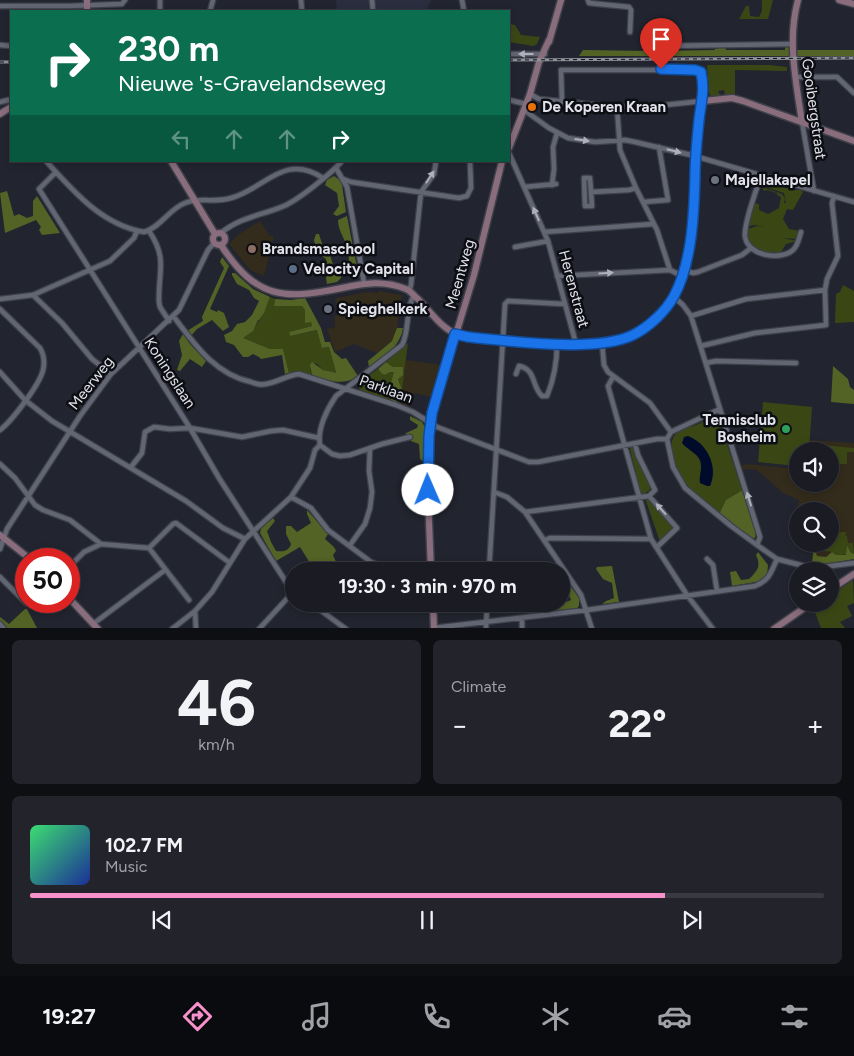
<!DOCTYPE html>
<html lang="en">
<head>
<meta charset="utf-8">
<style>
  :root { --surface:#1a1b23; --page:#23242b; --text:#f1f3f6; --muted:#9fa1a6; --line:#383941; --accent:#f890cb }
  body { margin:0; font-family:Figtree,sans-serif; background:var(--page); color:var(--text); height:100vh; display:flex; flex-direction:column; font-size:19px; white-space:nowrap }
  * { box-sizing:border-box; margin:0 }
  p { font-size:16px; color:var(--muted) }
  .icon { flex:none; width:28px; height:28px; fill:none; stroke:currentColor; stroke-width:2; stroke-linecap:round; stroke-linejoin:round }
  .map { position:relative; height:628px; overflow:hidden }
  .drawer { display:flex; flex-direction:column; gap:12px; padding:12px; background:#0e0f13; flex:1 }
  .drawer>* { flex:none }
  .hud { position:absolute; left:10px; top:10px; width:500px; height:152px; border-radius:0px; box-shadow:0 2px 8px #0003,0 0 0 1px var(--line); background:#0b6e4f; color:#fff; overflow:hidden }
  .buttons { position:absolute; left:789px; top:442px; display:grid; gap:10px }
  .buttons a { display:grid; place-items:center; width:50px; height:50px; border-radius:50%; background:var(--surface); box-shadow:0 2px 8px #0003,0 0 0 1px var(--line); font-size:25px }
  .speed { position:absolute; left:15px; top:548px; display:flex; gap:10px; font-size:25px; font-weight:700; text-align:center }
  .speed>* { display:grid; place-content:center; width:65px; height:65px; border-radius:50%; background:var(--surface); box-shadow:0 2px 8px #0003,0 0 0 1px var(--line); line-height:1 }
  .speed .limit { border:8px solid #d22; background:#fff; color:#111 }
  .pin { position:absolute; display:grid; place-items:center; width:42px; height:42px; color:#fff; margin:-51px -21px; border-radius:50% 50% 50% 0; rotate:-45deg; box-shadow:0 0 5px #0007 }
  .pin .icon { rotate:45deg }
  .me { position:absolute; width:55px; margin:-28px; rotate:359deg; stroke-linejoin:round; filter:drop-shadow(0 0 4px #0008) }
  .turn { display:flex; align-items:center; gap:18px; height:105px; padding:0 25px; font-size:22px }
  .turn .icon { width:65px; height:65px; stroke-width:2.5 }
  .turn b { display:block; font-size:35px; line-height:42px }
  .lanes { display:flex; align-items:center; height:48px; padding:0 25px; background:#0003; justify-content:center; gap:25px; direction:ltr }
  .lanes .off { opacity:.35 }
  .big { font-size:38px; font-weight:700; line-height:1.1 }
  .drawer .widget { flex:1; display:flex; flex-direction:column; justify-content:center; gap:8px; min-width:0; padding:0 18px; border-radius:8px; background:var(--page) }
  .drawer .dial { align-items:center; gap:0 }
  .dial b { font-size:65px; line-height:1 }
  .song { display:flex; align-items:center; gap:15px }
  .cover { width:60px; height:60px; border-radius:8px; background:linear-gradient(135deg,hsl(140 70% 55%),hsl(230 70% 35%)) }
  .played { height:5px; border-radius:2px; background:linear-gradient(90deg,var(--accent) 80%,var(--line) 80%) }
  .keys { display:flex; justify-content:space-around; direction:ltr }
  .heat { display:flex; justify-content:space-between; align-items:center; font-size:28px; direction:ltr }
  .drawer .tiles { flex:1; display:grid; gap:12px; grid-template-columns:1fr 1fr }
  .widget:last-child { grid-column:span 2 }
  .trip { position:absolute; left:285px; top:562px; width:285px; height:50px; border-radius:25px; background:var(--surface); box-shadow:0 2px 8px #0003,0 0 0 1px var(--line); font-weight:700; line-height:50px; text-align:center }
  .tab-bar { display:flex; height:80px; justify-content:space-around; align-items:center; background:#0a0b0e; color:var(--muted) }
  .tab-bar .icon { width:35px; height:35px }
  .tab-bar .current { color:var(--accent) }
  .tab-bar b { font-size:22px; color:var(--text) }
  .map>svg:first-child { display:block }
  .built { fill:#2a2d3e }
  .education { fill:#332b1b }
  .green { fill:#3a4715 }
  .forest { fill:#536325 }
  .water { fill:#000a2a }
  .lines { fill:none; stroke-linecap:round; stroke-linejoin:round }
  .street-casing { stroke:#3e404a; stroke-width:7 }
  .secondary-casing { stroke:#3e404a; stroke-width:9 }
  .street { stroke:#626572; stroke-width:4.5 }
  .secondary { stroke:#896d7d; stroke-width:6 }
  .rail-casing { stroke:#8f919a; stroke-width:3 }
  .rail { stroke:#0d0e13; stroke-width:1; stroke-dasharray:4; stroke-linecap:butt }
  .oneway { fill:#aeb0ba }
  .route-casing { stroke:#114b97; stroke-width:12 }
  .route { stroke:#1a73e8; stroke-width:9 }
  .food-dot { fill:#e8710a; stroke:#0d0e13; stroke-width:2 }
  .worship-dot { fill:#6b7280; stroke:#0d0e13; stroke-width:2 }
  .education-dot { fill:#8d6e63; stroke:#0d0e13; stroke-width:2 }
  .service-dot { fill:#5c6f8a; stroke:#0d0e13; stroke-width:2 }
  .leisure-dot { fill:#2e9e5b; stroke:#0d0e13; stroke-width:2 }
  .labels { text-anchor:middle; stroke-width:5; stroke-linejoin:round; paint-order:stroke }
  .poi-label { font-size:15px; font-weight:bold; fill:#e1e2ea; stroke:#0d0e13; text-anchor:start }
  .street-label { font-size:15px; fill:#e1e2ea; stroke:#0d0e13 }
</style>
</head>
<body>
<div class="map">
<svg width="854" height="629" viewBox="0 0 854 629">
  <rect width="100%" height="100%" fill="#22242f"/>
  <path class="built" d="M336,0h95l-5,11h-89z"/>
  <path class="education" d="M260,221l10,15h4l-10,40 -14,-6 -21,-26 10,-10z
    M379,291l23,4 -6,40 -4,6 -15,12 -23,-9 -19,8 -8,-23 8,-2 -1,-10 4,-2 -3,-15 2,-2 31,-6 10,1z
    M406,360l36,5 -10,32 -18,-4 -6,14 -9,-3z
    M810,440l44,3v116l-26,6h-12l-2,-21h16v-33l-34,1 3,-12 -16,-7 -26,-23 -15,-1 -1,-3 6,-2 50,5 1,15h32v-33h-20z"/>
  <path class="green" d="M762,0h11l-5,19h-29l7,-13h3l1,10 9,1 3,-6z
    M509,24l6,1 6,10 19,2 -3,7 -4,2 -24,-4z
    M707,65h63l17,2v4l-52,-1v25h-10l-1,-5 -6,1 2,4 -9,1 -2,-3z
    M764,182l30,8h7l2,2 -10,18 -6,-1 -4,10 6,10 11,2 -3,8 -14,-1 14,3 -11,3 -5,8h-23c-7,-8 -12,-12 -10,-23l9,-3 7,1 -9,-2 -7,1 6,-23 5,1v6l9,4 11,-6 2,-11 -4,-2v-2l-10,-3 -3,1 -2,-4 20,7 3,5 -1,4h2l-2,-10 -22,-7z
    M843,285l11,6v31l-19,1 1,-29 4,-2z
    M270,297l5,2 -1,7h28l3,4v13l6,-2 1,5 -23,6 1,4 28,-6 6,18 5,-1 7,27 -13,-4 -7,-7 -6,6 2,6 -14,-4 -9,2 -6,-24h-13l-28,-11c12,-5 24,-28 28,-41z
    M408,343l-6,47 -4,-11 2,-12h-7l-7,-5z
    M378,369l4,5 3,1 5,-3h4l-3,10 1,6 -3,3 2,10 -31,-11 -2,-4 2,-4z
    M763,402l49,5 -3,44h-11l-1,15 -39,-4z
    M713,416l5,1 24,73c-11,5 -19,13 -23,24 -9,-8 -19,-14 -27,-23 -10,-11 -31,-47 -14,-59 5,-4 12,-5 18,-7 6,-2 11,-6 17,-9z
    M813,444l41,4v4h-7v12h-8v10h-9v-23h-18z
    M631,447h3l18,41 -8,6h-3l-11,-45z
    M649,497l26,29 -15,16 -15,-44z
    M830,530h3v2h14l-2,3 2,1 1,7h5l1,11 -18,1 -4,-3 -8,-1 -3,-4 -5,2v-5h14z
    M853,580l1,23 -7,3 5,10 -12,6 5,6h-24l-8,-21 5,-3h12v-8z"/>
  <path class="forest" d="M785,46h4v10h-210l4,-6 65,1v-3l12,-1 1,4 54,-1v-1l10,-2 1,3h59z
    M795,50h59v6h-59z
    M334,176l7,5 1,4 4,27 -9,4 -4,-2 6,-8 -2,-13 -12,-8 2,-5z
    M7,191l7,25 5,-2 8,4 6,-2v-15l4,-5 23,37 -18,2 -3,-5 2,-3 -5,-7 -31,13 -5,-40z
    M347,216l10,51h-5l-2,-2c-2,-7 -1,-15 -4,-21 -3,-8 -8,-15 -8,-24z
    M316,234h3l5,16 5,2 5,16 6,2 1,8 -4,4 -10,2 -1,-6 3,-5 -3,-14 -9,-7 -3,-12z
    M222,257l7,9 -19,43 7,3 1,-2 6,3 5,14 -6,4 -11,-11 -15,9 -6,7 -4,-5 16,-10 -1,-4 22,-49 -4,-6z
    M232,273h3l18,16 17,8 -6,16 -5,7h-1l-5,11 -10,7 27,11h13l6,24 -4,1 -3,-19 -21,4 -2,-2 -6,-3 -5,3h-5l-9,-12 -8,-3 -2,-7 8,-4 5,-7 8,-2 7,-7 7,-14 -5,-3 -5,-8 -12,-6 -5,-9z
    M305,298l16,30 4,14h5l4,10 8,7 4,-1 12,18c-15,11 -30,4 -46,-1l-2,-10 2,-3 11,8 13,3 -7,-26 -7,1 -5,-18 -27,6 -1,-4 23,-6 -1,-4 -6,1v-13l-3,-4h-28l1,-7 16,1z
    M397,328h6c-3,20 -20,28 -34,39l-1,-6 24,-20z
    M183,334l7,10 16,17 -4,6 -12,-8 -10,12 -3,-1 5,-15 -3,-14z
    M386,362l7,5h10v8l-5,4 4,11 -3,14 -8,-3 -2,-10 3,-3 -1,-6 3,-10h-4l-5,3 -3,-1 -4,-5z
    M833,366l15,13 2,8 4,3v14l-23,-2z
    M410,416l12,6 4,7 -1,34 -5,-4 -1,-15 -8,-3v-5l-7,2 2,-5 11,-5 1,-3 -8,-5z
    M742,490l14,43 -1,5h-6l-30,-24 7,-14z
    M307,510l21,24 -3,5 9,8 2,4 -3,4 7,16h-36l6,-8 -10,-16 -24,14 -16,-28 2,-7 11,-8 2,3 -8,10 4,11 5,9c7,1 13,0 15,-7l-5,-10v-8h5l6,6 14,-9 -4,-9z
    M814,544h2v9l1,3 9,1 6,-5 4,3h10l1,-9 4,7 3,1v5l-23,4h-19z
    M758,552l10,13 -1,10 -6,6 -29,5 -2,-14 6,-1 5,9 8,-1c9,-9 12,-13 7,-24z
    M612,566l7,36 -17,2 4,-3 8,-3 -2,-15 -9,-4 -7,-10 1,-2z
    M571,587l8,11v8l-3,3 -24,3 2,-5 17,-7 -4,-9z
    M25,609h2l10,19h-30l-7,-7v-4l9,7z"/>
  <path class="water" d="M688,436c19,7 31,31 22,50h-3l-7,-3c-1,-6 1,-10 1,-16 1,-13 -13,-16 -19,-24l2,-6z"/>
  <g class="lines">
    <g class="street-casing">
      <path id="street" d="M160,0v11
        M301,0l1,11
        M372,0l1,11
        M462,0l2,11
        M588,0l1,3 40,4 2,3 -1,22
        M0,6h69l53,-2 3,-4
        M210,11l3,-11
        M0,45l11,1
        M657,46l136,-2
        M509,54h36
        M795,77h42l17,16
        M530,94l9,5 78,8 38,-1 48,-5 1,-16 -3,-13 -6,-2h-134l1,32
        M509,100l17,4
        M0,102l8,-2
        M617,107l3,43 16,38 21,42 13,40
        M524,110l25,18 19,10 27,4 30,-2 10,2 56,13 163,47
        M802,122l12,69
        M509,153l39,88 28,103
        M46,161c27,30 56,64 98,71 17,-5 25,-23 41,-29 14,-6 31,0 46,-5 34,-9 53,-46 92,-20
        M336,168l11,19 17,96
        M56,172l-17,17 151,239 29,50 67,104 8,8
        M761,176c-5,15 -17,46 -16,60 2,20 36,25 48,14 5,-4 6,-12 8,-18
        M584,178h6l2,28h-7z
        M343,179l8,3 108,16 8,-2 4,-8 -1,-27
        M552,185l2,-16 -1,-22 4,-14
        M524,187l32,-3
        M591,192l38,-2 7,-2
        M643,202l25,-2 -9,-53
        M149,231c19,28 9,40 10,71l1,5 9,14
        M544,232l109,-8
        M221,233c19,-16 42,-18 63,-27 14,-6 48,-33 58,-45
        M515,247l33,-6
        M670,270l12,6
        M684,270l9,3 5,-1 44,-17 9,-7
        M557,276l113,-6
        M409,291l2,-6 10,-93 13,-18 2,-13
        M33,295l29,28 30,36 19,15
        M674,297l9,8 8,11 69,221 -3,8
        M0,299l33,-4 77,-34 24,-23 3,-7
        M0,309l40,39c4,7 5,14 3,22 -3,14 -31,51 -43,60
        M691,316l55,-17 79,-9
        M174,317c21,28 41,57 77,65 5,2 10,3 15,2 12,-2 22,-9 33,-10l97,31 17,7 24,15 92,35h9l119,-23h10
        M602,343l2,22 4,7 42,31 21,29
        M701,346l54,-13 71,-8 -1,-35 2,-11 11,-23 -6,-53 2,-7
        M706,363l10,-2 80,2
        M0,372l25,28 27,21 134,80 37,27 22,11
        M516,374l3,-8c18,4 12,20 23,30h5c7,-17 10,-34 10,-52
        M613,377l-5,9 43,153 36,56 26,34
        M671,432l-4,7 6,28 12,21 46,38 26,19 20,14 27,7 19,1 31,-4
        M671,432l49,-23
        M320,445l12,9 8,2 10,-1 32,-11 28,-7
        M0,464l15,14 20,27 8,5 27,10 31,24
        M131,467l11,-14 3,-21 9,-5 16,2 20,-1 52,9 29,-6 12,-1 36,8
        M494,492l13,5 18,15 56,83 11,34
        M649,496l28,32 -20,19
        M291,497l20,11 17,22 43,32 7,3 53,3
        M525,512l124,-16 6,-6 -17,-35 -3,-11
        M545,540l5,-2 101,1
        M350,545l15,-21 5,-16 2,-16 -3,-21 1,-23
        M149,548l40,52
        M0,549l7,-20 73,-113 31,-42 68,-64 29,-60 6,-7
        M707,559l6,6 4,26
        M69,567l15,-15 17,-8 48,4 24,-24 3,-1 54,40
        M489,571l16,-267 3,-3 56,3
        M0,577l26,26 3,1 4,-3
        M312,604l34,25
        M195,611l1,18
        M522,619v10
        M0,624l4,5
        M93,624l72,-54
        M433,628l154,-18 168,-24c15,-6 16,-14 22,-27
        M172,629l23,-18 17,-19 33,-53 46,-42 19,-29 5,-18 5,-5c-3,-16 7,-36 16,-49l66,-51c8,-15 3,-35 12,-50
        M259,629l35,-38
        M486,629l1,-25"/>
    </g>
    <g class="secondary-casing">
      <path id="secondary" d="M798,0c-11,40 -2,82 4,122
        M839,0l15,4
        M87,11v-11
        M549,42l12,-42
        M0,114l11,-7
        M509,148l21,-54 9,-32 10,-22
        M171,161l44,73
        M213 239a6 6 0 1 1 12 0a6 6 0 1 1-12 0Z
        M221,245c35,54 62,55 121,43 23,-5 42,-8 64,1 5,2 8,7 12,10 14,14 24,31 43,37l96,8 45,-1 31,-8 15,-9 11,-12 15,-17 10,-27 6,-29 3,-26 6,-96 4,-18 29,-3 11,3 111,40
        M0,535l30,24
        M431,571l-4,-100 5,-58 42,-138 28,-114
        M830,590l24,-16
        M69,598l29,31
        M433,604l1,25
        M774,629l36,-25"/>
    </g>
    <use href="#street" class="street"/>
    <use href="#secondary" class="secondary"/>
    <g class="rail-casing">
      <path id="rail" d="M509,60l345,-2
        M0,62h11"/>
    </g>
    <use href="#rail" class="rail"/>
  </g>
  <defs><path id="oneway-solid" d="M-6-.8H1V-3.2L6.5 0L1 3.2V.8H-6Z" transform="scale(1.25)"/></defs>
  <g class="oneway">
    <use href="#oneway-solid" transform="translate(526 54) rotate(180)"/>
    <use href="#oneway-solid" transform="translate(582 140) rotate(8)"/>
    <use href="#oneway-solid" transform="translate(674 151) rotate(14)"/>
    <use href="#oneway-solid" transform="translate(430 177) rotate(-57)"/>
    <use href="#oneway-solid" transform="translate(536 214) rotate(-114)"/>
    <use href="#oneway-solid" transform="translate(606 273) rotate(-3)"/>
    <use href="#oneway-solid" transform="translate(749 499) rotate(-107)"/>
    <use href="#oneway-solid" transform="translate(661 509) rotate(-132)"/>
  </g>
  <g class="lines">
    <g class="route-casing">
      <path id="route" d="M428,490l1,-54 3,-23 23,-79 13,3c42,4 128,16 165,-2 16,-8 33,-24 41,-39 18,-33 20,-82 21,-119 0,-19 2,-38 4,-57 2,-18 6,-29 2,-48l-6,-2 -34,-1"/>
    </g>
    <use href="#route" class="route"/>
  </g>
  <circle class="food-dot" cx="532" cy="107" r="5"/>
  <g class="worship-dot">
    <circle cx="715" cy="180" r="5"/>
    <circle cx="328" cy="309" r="5"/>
  </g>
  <circle class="education-dot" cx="252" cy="249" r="5"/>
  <circle class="service-dot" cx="293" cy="269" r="5"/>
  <circle class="leisure-dot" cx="786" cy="429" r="5"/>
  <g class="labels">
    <g class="poi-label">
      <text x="542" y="112">De Koperen Kraan</text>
      <text x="725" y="185">Majellakapel</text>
      <text x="262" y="254">Brandsmaschool</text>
      <text x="303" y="274">Velocity Capital</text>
      <text x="338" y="314">Spieghelkerk</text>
      <text x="776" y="425" text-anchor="end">Tennisclub<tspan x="776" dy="17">Bosheim</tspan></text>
    </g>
    <g class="street-label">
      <text transform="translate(814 109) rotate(82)" y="5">Gooibergstraat</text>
      <text transform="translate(460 274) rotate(-74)" y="5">Meentweg</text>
      <text transform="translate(574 289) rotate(75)" y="5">Herenstraat</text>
      <text transform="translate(170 373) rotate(57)" y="5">Koningslaan</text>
      <text transform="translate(91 383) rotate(-52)" y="5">Meerweg</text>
      <text transform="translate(386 389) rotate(20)" y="5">Parklaan</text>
    </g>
  </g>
</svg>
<div class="buttons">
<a><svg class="icon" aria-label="sound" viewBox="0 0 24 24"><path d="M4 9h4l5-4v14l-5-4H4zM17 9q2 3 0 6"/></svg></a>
<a><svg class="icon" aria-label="search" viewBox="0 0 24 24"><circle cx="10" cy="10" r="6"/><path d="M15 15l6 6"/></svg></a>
<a><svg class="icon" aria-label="layers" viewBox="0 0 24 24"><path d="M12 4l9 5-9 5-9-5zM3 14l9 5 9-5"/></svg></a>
</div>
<div class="speed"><div class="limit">50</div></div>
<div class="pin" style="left:661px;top:69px;background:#d93025"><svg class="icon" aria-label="arrive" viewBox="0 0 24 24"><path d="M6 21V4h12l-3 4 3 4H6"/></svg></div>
<svg class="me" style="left:428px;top:490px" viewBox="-20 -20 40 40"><circle r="19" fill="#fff"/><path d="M0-13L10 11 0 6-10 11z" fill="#1a73e8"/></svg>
<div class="trip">19:30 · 3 min · 970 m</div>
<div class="hud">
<div class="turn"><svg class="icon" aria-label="right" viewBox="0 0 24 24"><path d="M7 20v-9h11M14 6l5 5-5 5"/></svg><div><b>230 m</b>Nieuwe 's-Gravelandseweg</div></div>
<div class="lanes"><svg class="icon off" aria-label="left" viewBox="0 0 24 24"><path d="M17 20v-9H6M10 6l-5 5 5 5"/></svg><svg class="icon off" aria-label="ahead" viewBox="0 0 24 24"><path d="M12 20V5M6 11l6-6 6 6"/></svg><svg class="icon off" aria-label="ahead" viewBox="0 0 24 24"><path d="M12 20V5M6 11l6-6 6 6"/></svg><svg class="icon" aria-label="right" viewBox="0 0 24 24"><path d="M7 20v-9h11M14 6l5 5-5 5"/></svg></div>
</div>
</div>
<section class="drawer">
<div class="tiles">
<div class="widget dial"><b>46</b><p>km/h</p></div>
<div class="widget"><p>Climate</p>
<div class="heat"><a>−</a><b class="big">22°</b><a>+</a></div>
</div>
<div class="widget">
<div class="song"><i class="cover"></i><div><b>102.7 FM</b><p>Music</p></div></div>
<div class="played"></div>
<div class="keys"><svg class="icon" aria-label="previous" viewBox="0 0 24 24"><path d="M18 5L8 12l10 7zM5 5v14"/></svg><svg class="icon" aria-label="pause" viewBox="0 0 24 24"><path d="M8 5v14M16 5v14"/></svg><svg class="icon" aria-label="next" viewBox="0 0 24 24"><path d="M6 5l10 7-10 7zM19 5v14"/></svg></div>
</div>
</div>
</section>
<nav class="tab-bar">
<b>19:27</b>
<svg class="icon current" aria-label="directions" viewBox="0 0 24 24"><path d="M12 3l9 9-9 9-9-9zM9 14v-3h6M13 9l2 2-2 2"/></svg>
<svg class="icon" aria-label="music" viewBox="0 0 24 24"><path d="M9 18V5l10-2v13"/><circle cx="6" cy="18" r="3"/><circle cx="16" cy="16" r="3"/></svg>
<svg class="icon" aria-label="phone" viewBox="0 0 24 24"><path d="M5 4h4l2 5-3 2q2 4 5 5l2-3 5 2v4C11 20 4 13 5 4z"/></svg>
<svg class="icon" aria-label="climate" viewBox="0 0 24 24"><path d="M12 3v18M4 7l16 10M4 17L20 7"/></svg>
<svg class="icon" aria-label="car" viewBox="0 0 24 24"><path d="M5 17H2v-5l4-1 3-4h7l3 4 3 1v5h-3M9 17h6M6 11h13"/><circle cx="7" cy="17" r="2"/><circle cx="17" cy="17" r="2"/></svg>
<svg class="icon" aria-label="filters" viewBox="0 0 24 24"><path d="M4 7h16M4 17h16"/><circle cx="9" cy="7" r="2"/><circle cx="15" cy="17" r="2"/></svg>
</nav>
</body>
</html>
